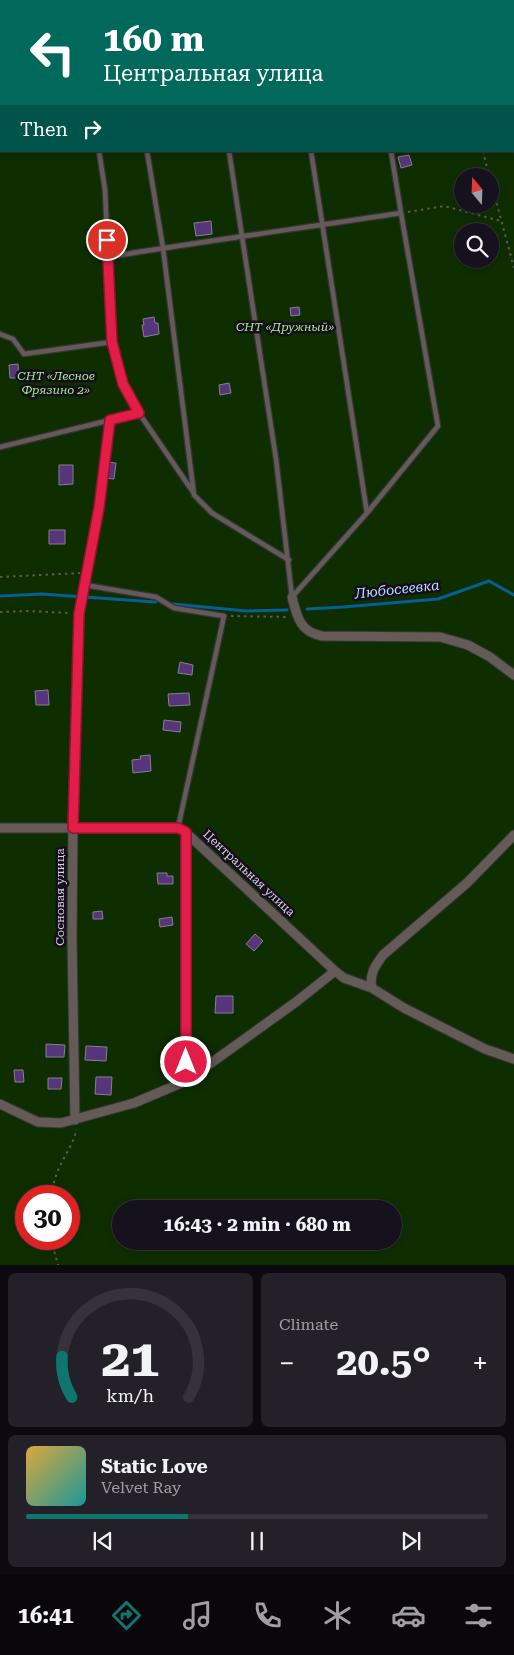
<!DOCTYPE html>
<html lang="en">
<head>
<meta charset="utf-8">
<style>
  :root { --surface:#16121d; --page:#23202a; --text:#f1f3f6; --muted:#9e9ea4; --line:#35323b; --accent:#0f766e }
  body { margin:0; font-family:"Roboto Serif",serif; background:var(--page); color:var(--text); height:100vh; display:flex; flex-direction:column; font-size:19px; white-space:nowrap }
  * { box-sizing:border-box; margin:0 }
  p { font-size:16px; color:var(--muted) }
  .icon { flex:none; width:28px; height:28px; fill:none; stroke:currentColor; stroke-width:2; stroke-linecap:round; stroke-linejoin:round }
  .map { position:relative; height:1265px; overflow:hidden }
  .side { display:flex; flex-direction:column; gap:8px; padding:8px; background:#0c0a10; flex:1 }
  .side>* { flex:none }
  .top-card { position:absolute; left:0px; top:0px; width:515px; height:152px; box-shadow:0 2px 8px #0003,0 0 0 1px var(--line); background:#00695c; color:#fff; overflow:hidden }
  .needle { width:32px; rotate:341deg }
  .buttons { position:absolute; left:454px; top:168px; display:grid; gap:10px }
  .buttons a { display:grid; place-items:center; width:45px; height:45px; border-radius:50%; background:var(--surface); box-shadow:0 2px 8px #0003,0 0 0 1px var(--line); font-size:25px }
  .speed { position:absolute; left:15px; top:1185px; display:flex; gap:10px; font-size:25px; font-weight:700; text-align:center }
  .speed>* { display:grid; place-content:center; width:65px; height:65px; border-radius:50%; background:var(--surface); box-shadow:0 2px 8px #0003,0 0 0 1px var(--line); line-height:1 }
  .speed .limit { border:8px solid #d22; background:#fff; color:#111 }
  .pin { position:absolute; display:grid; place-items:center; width:42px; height:42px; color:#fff; margin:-21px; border:2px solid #fff; border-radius:50%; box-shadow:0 1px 5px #0007 }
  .me { position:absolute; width:55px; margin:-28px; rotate:0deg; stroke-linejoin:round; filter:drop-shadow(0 0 4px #0008) }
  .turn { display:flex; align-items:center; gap:18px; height:105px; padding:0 20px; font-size:22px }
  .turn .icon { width:65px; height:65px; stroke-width:2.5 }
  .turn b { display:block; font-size:35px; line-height:42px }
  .then { display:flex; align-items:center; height:48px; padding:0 20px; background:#0003; gap:10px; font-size:19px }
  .big { font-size:38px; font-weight:700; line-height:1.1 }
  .side .tile { flex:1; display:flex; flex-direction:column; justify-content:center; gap:8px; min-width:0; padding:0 18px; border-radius:8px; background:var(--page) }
  .side .dial { align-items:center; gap:0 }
  .dial svg { height:130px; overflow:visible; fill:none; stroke:var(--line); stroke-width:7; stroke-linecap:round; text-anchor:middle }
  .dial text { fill:var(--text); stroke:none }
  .song { display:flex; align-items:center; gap:15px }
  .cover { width:60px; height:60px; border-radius:8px; background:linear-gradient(135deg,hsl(40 70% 55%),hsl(180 70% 35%)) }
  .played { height:5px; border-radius:2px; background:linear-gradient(90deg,var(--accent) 35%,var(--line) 35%) }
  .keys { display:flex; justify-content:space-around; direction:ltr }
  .heat { display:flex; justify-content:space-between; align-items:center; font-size:28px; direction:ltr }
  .side .tiles { flex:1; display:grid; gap:8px; grid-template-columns:1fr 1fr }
  .tile:last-child { grid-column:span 2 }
  .trip { position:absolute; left:112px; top:1200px; width:290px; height:50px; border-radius:25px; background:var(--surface); box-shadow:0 2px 8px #0003,0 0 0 1px var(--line); font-weight:700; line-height:50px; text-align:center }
  .tabs { display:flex; height:80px; justify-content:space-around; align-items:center; background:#09070c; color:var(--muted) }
  .tabs .icon { width:35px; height:35px }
  .tabs .selected { color:var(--accent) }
  .tabs b { font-size:22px; color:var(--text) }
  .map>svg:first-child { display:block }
  .green { fill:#0e2e00; fill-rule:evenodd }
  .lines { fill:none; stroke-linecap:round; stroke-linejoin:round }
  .stream { stroke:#055e96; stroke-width:3 }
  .building { fill:#57357b; stroke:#877f92 }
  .service-casing { stroke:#383240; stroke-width:7 }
  .minor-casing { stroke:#383240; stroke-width:11 }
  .path { stroke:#5b5663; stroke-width:2; stroke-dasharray:2.5 4; stroke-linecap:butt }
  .service { stroke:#645b56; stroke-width:4.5 }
  .minor { stroke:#645b56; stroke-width:9 }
  .route-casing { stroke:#92132f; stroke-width:12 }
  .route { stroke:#e11d48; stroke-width:9 }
  .labels { text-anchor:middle; stroke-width:5; stroke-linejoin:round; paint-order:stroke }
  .park-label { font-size:12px; font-style:italic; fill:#a6ed8b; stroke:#150f1d }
  .street-label { font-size:12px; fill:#d7d2dd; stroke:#150f1d }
  .water-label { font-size:14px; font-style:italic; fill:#bbdfff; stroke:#150f1d }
</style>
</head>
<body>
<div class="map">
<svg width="514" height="1265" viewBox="0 0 514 1265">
  <rect width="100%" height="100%" fill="#1e1827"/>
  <path class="green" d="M0,0h514v1265h-514zM1,1h513v150h-513zM462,176h28v28h-28zM462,231h28v28h-28zM26,1196h43v43h-43zM121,1209h273v32h-273z"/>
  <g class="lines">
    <path class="stream" d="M0,596l42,-2 114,8
      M173,604l73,7 41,-1
      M307,609l36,-2 95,-8 51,-18 25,14"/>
  </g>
  <path class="building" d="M409,155l3,10 -11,3 -3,-11z
    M211,221l1,13 -16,2 -2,-13z
    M299,307l1,8 -9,1 -1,-8z
    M154,317l1,6h3l1,11 -15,3 -2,-12h2l-1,-6z
    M18,364l1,14h-9l-1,-13z
    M229,383l2,10 -11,2 -1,-10z
    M106,462l10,1 -2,16 -9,-1z
    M59,465h14v19l-14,1z
    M49,530h16v14h-16z
    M180,662l13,3 -1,10 -14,-2z
    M48,690l1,15h-13l-1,-14z
    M189,693l1,12 -21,1 -1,-12z
    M164,720l17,2 -1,10 -17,-2z
    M150,755l1,16 -18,2 -1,-13 9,-1 -1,-3z
    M157,873h10v3h6v8h-15z
    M102,911l1,8h-10v-7z
    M172,917l1,8 -13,2 -1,-8z
    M255,934l8,7 -9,10 -8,-7z
    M216,996h17v17h-18z
    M46,1044l19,1 -1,12h-18z
    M86,1046l21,1 -1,14 -21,-1z
    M14,1070h9l1,12h-9z
    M96,1077h16l-1,18 -16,-1z
    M48,1078h14l-1,11h-13z"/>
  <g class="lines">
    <g class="service-casing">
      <path id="service" d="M124,0v1
        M206,0l1,1
        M286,0v1
        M367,0v1
        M263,1l2,-1
        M0,53h1
        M0,115l1,-1
        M99,151l6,39 7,152 11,43 16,28 54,79
        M147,151l16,97 31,247 18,18 77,47
        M229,151l47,308 16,138
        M391,151l10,62
        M108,257c97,-16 195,-29 293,-44l37,213 -71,87 -56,-362
        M0,334l13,5 11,15 88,-12
        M110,420l-11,88 -14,77 71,12 18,11 50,8 -46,212
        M0,447l139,-34
        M292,597l75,-84
        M79,614l6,-29"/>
    </g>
    <g class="minor-casing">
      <path id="minor" d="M292,597c5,20 8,35 30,39l118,1 28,8 22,12 24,18
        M0,828h178l4,1 153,142 9,7 28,10 32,20 81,41 29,10
        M372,988c-3,-14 3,-22 11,-33l84,-72 47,-48
        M186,1081v-249
        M0,1104l38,18 23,1 73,-20 52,-22 110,-79 39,-31
        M75,1120l-3,-181 1,-111 6,-214"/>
    </g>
    <path class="path" d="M470,0v1
      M483,151l6,25
      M490,178l24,90
      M408,212l36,-6 57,15
      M0,577l80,-4
      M0,612l29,-1 40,2
      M231,616l58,1
      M51,1196c2,-12 5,-23 11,-34 5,-11 13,-21 14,-33
      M51,1239l7,26"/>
    <use href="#service" class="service"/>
    <use href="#minor" class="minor"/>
  </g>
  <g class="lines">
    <g class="route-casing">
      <path id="route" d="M107,240l5,102 11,42 16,29 -29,7 -11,88 -20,106 -6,214h105l8,4v230"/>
    </g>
    <use href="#route" class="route"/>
  </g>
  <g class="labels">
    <g class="park-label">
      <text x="285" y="331">СНТ «Дружный»</text>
      <text x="56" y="380">СНТ «Лесное<tspan x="56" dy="14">Фрязино 2»</tspan></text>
    </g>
    <g class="street-label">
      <text transform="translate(249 873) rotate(43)" y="4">Центральная улица</text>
      <text transform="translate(60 897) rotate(-90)" y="4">Сосновая улица</text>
    </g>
    <g class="water-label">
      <text transform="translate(397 589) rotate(-6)" y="5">Любосеевка</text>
    </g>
  </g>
</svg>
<div class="buttons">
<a><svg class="needle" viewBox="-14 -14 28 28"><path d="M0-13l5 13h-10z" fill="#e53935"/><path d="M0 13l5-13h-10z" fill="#9e9ea4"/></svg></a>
<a><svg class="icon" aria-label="search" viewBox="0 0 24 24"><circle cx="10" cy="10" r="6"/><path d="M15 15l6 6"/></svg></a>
</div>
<div class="speed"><div class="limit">30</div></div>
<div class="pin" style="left:107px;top:240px;background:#d93025"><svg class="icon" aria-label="arrive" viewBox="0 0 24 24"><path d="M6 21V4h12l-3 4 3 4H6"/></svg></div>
<svg class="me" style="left:186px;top:1062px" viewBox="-20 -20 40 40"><circle r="17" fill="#e11d48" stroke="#fff" stroke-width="3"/><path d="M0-11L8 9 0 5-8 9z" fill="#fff"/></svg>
<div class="trip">16:43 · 2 min · 680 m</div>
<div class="top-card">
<div class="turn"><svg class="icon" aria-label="left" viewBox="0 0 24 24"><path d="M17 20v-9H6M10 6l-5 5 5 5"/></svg><div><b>160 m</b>Центральная улица</div></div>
<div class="then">Then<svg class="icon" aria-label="right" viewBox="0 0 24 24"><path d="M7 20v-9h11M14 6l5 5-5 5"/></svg></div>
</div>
</div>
<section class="side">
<div class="tiles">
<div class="tile dial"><svg viewBox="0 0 100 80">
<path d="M14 69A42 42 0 1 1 86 69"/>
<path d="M14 69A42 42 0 0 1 8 44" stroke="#0f766e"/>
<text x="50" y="56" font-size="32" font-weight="700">21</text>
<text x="50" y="72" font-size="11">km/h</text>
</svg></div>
<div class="tile"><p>Climate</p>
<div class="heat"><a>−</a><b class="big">20.5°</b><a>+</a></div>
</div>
<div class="tile">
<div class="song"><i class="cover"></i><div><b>Static Love</b><p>Velvet Ray</p></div></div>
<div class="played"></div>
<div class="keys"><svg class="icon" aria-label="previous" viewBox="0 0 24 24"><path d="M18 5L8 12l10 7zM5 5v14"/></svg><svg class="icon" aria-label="pause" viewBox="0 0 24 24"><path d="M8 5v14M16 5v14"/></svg><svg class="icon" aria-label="next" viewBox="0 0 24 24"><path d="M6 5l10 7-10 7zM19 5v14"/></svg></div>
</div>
</div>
</section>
<nav class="tabs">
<b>16:41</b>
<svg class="icon selected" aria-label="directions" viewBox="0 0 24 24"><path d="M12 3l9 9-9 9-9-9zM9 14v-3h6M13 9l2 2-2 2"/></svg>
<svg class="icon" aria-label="music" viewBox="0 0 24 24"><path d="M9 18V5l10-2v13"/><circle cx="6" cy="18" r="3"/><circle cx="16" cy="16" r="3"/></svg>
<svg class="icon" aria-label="phone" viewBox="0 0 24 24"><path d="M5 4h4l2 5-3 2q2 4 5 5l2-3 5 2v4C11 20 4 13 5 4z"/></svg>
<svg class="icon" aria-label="climate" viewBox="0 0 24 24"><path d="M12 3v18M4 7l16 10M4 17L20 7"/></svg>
<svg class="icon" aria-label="car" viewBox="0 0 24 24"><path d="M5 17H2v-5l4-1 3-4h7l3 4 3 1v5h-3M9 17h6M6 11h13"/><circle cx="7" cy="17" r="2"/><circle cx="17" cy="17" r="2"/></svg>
<svg class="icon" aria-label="filters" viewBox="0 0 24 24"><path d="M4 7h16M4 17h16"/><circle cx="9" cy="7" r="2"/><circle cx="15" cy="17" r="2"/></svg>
</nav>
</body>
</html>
